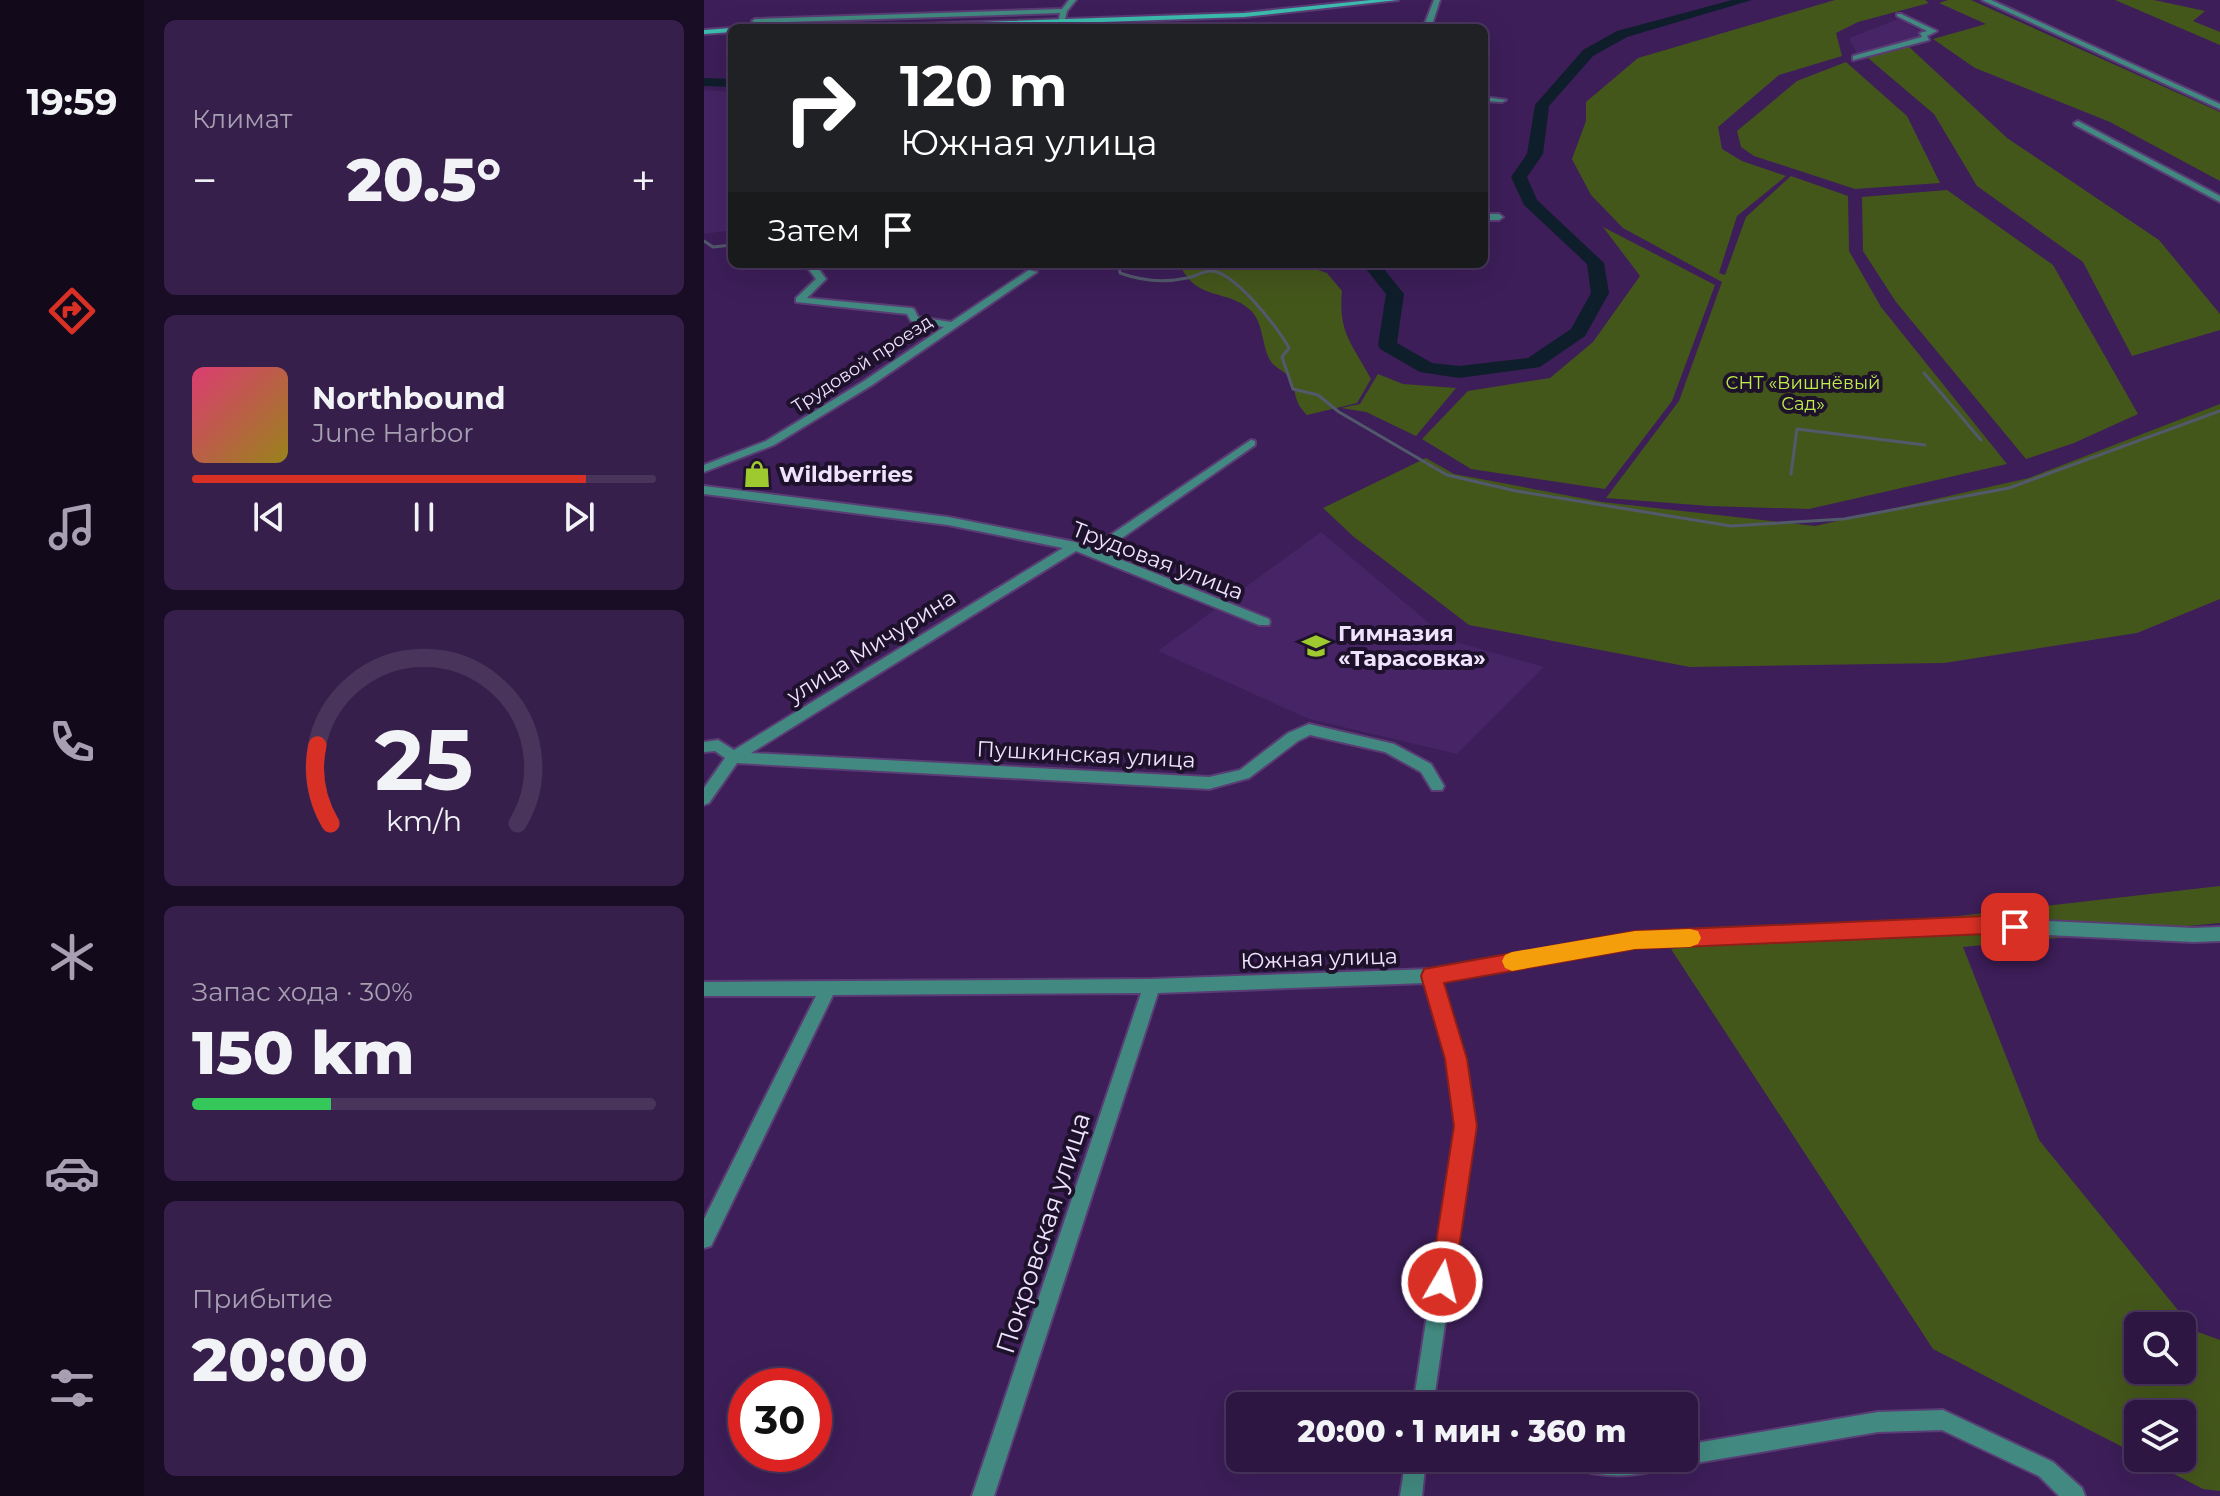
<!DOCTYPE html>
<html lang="ru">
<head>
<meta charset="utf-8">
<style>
  :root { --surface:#2e1643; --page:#361f4a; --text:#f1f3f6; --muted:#a79fb2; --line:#49355c; --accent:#d93025 }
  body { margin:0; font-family:Montserrat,sans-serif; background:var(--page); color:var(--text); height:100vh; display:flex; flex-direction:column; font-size:30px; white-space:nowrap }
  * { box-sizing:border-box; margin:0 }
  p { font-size:26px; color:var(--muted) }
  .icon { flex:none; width:44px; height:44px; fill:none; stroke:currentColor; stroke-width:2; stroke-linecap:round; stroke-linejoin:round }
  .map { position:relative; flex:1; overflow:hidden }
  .drawer { display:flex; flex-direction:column; gap:20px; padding:20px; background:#190c25; width:560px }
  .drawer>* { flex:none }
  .hud { position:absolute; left:24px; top:24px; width:760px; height:244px; border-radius:12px; box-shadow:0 8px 32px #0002,0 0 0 2px var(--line); background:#202124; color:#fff; overflow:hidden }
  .controls { position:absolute; left:1420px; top:1312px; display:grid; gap:16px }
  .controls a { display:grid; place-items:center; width:72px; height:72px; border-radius:12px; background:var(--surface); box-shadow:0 8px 32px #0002,0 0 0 2px var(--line); font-size:40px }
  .speed { position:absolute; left:24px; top:1368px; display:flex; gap:16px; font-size:40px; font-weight:700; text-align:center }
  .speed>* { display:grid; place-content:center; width:104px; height:104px; border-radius:50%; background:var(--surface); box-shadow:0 8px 32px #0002,0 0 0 2px var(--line); line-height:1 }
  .speed .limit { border:12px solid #d22; background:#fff; color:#111 }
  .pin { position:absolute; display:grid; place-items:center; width:68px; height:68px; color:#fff; margin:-34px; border-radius:16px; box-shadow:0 4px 12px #0006 }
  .me { position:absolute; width:88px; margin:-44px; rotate:8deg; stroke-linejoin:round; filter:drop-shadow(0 0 6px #0008) }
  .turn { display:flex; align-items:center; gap:28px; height:168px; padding:0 40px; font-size:36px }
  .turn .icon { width:104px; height:104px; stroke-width:2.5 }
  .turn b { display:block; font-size:56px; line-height:68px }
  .then { display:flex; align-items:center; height:76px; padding:0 40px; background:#0003; gap:16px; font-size:30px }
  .big { font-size:60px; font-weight:800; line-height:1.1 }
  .drawer .widget { flex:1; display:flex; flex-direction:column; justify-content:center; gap:12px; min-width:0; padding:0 28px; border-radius:12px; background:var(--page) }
  .drawer .dial { align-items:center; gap:0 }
  .dial svg { height:208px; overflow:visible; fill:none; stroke:var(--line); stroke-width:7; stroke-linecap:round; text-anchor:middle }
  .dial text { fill:var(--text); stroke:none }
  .song { display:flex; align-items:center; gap:24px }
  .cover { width:96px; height:96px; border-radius:12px; background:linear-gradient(135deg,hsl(340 70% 55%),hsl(50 70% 35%)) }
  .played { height:8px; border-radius:4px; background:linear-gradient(90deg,var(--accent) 85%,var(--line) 85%) }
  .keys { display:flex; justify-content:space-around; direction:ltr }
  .heat { display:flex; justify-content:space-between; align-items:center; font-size:44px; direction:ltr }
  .charge { height:12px; border-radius:6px; background:linear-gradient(90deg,#34c759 30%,var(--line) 0) }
  .trip { position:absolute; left:522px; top:1392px; width:472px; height:80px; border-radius:12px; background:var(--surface); box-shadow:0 8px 32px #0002,0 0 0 2px var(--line); font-weight:800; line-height:80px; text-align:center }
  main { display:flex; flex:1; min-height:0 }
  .tabs { display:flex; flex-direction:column; width:144px; justify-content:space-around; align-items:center; background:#12091b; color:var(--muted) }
  .tabs .icon { width:56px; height:56px }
  .tabs .selected { color:var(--accent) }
  .tabs b { font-size:36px; color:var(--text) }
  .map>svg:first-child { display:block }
  .built { fill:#462466 }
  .green { fill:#44571b; fill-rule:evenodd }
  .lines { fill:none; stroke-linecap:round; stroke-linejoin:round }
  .stream { stroke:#52596b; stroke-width:3 }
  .river { fill:#0f1e2b; fill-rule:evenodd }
  .street-casing { stroke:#593d74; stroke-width:4 }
  .secondary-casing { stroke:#593d74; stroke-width:4 }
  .street { fill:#428a81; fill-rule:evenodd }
  .secondary { fill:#3cbcae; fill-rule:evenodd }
  .route { fill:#d93025; stroke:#8d1f18; stroke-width:2 }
  .slow { fill:#f59e0b }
  .labels { text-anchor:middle; stroke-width:8; stroke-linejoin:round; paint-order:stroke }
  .far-street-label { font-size:18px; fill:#eee2ff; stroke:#1e112b }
  .far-park-label { font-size:18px; fill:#bdee49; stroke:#1e112b }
  .poi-label { font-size:22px; font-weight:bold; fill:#eee2ff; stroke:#1e112b; text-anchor:start }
  .street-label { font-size:22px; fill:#eee2ff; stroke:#1e112b }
  .near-street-label { font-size:26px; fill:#eee2ff; stroke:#1e112b }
</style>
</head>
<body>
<main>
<nav class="tabs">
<b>19:59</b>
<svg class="icon selected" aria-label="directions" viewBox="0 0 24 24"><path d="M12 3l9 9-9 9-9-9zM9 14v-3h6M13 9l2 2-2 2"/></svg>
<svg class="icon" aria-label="music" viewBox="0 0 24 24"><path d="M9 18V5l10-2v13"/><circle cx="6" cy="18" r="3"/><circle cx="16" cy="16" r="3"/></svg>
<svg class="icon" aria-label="phone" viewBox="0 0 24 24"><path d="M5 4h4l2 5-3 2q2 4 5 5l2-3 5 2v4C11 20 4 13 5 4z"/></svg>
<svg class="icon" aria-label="climate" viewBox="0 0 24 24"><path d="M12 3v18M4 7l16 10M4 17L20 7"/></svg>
<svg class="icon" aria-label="car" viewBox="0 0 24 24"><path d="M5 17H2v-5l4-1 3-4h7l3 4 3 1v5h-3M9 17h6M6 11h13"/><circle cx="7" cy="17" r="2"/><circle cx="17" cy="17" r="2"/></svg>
<svg class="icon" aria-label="filters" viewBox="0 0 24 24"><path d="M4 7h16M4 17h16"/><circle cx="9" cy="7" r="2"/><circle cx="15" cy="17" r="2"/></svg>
</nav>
<section class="drawer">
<div class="widget"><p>Климат</p>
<div class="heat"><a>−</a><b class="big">20.5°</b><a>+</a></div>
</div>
<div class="widget">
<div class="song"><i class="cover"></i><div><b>Northbound</b><p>June Harbor</p></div></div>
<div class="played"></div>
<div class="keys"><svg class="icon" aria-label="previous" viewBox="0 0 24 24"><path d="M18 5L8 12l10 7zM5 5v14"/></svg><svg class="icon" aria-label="pause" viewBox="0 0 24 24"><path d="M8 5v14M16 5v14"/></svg><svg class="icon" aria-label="next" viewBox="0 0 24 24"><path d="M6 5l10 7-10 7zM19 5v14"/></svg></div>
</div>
<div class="widget dial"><svg viewBox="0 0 100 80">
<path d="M14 69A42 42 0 1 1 86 69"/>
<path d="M14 69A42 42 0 0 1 9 39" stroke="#d93025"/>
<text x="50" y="56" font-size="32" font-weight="700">25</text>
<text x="50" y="72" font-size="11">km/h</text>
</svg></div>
<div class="widget"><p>Запас хода · 30%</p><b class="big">150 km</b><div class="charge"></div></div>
<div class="widget"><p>Прибытие</p><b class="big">20:00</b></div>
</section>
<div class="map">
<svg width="1516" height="1496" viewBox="0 0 1516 1496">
  <rect width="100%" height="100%" fill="#3d1e59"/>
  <path class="built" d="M1194,19l30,16 -70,21 -9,-18z
    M0,90l28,2v138l-28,4z
    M617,532l128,108 95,27 -87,87 -148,-35 -151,-68z"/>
  <path class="green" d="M1131,0h90l4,3 -71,19 -22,11 6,23 -63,19 -61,52 4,22 20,12 44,15 -49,40 -18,57 6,2 21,-58 45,-41 57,20 1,55 32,56 126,157 -198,45 -100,-3 -103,-8 73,-97 43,-119 -99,-54 -32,-33 -19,-36 14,-38v-19l52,-44z
    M1244,0h23l249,112v69l-110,-59 -135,-54 -42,-29 53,-15 -47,-21z
    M1411,0h39l51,11 -12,10 27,11v13z
    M1202,44l101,94 152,102 61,74v16l-88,26 -49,-94 -106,-76 -43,-72 -66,-56z
    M1142,62l61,54 33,67 -85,6 -101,-33 -13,-9 -4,-16 60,-50z
    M1243,190l106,75 85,149 -64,29 -48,16 -130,-157 -33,-51 -1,-54z
    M899,227l112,58 -43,116 -67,88 -134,-20 -49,-30 46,-48 82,-13 43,-36 47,-66z
    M480,264h116l27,9 15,18c-4,42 10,52 29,88l-14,24 -50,12c-16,-16 -9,-25 -18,-38 -5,-7 -15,-9 -19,-17 -9,-16 -6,-39 -21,-51 -21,-19 -51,-9 -67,-40z
    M674,374l25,10 53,4 -40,48 -50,-24 -25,-4 19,-4z
    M1516,404v195l-83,34 -193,30 -254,4 -221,-42 -115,-88 -31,-29 103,-50 28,16 148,28 213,24 214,-48z
    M1516,886v37l-257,24 76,193 156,191 25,9v151l-17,-2 -60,-31h39v-44h-44v41l-205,-106 -262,-400zM1434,1326h44v44h-44z"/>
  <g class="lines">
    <path class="stream" d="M0,241l9,6 19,-2
      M415,264l1,9c22,8 44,10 67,5 7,-1 16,-7 24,-7 23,0 68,58 78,77l-7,9 11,32 25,6 21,17 108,63 69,16 215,35 113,-7 165,-31 211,-77
      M1220,373l57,67
      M1087,474l6,-45 128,16"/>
    <path class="river" d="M1028,0h20l-125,37 -34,19 -44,50 -6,48 -16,23 10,23 67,63 5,30 -24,43 -45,31 -81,11 -39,-6 -40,-23 -2,-4 8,-51 -24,-30h18l24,30 -7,49 35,20 27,3 69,-8 43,-29 20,-36 -4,-29 -63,-59 -13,-28 16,-23 8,-49 48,-55 34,-19z
      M0,78l28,1v8l-28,-1z"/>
    <g class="street-casing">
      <path id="street" d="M365,0h7l-9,11 -3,13 -3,2 -3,-2 2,-11 -305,10 -3,-2 3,-2 307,-10z
        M730,0h6l-9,28h-8z
        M1278,0h9l229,104v5z
        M1193,14h4l36,17 -10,5 2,4 -76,20v-4l69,-19 -2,-4 7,-2 -30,-15z
        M780,97l22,3 -4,2 -18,-1z
        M1374,121l142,75v6l-145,-77 -1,-2z
        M780,214h15l4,3 -4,3h-15z
        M101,264h10l11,15 -19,19 104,10 3,1 4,8 33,5 78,-52 8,2 -165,113 -98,60 -70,27v-7l62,-24 98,-60 80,-54 -33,-6 -4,-7 -111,-12v-4l20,-19z
        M547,440l4,1v4l-153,107 167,67 1,3 -1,3h-10l-183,-74 -325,202 458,24 31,-7 48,-37 21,-9 85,20 37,20 13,22 -2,4h-10l-11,-18 -36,-20 -75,-17 -12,6 -49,37 -40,11 -472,-26 -28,40 -5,2v-17l21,-30 -10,-7 -11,1v-10l14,-2 16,10 329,-202 -115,-23 -244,-31v-8l244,31 127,25 16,6z
        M1282,918l207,10 27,-1v14l-27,1 -207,-10 -351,15 -194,34 24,78 9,67 -41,280h-20l43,-280 -9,-67 -22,-76 -267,10 -164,503h-22l169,-503 -308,2 -122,251 -7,2v-29l112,-223h-112v-14l448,-3 279,-10 204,-36z
        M1239,1410l110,52 29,26 3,8h-26l-20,-20 -97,-46 -64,2 -194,33 -7,-3 -2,-4h9v-13l194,-33z
        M702,1458h20l-4,38h-22z
        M859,1458h110l-3,7c-32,14 -72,14 -104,0z"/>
    </g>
    <g class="secondary-casing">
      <path id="secondary" d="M667,0h27l-154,17 -310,11h-74l4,-2 380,-13z
        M28,28v4l-28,2v-4z"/>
    </g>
    <use href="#street" class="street"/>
    <use href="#secondary" class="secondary"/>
  </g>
  <path class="route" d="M1282,916l37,4 3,7 -3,6 -37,1 -351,15 -191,34 23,76 10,67 -23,156 -3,9 -9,3 -9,-3 -3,-9 24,-156 -9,-67 -24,-83 3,-7 211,-38z"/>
  <path class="slow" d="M986,929l8,2 3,7 -3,6 -8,3 -55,2 -123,22 -7,-3 -3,-7 3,-6 7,-3 123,-21z"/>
  <defs>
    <g id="shop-bare" transform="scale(2.16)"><path d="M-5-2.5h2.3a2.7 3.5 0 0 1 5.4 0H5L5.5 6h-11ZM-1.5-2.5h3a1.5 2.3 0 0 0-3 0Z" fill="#9eca2f" stroke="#1e112b" stroke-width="2.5" paint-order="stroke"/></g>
    <g id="school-bare" transform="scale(2.16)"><path d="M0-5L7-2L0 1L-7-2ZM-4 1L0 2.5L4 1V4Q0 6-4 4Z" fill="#9eca2f" stroke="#1e112b" stroke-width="2.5" paint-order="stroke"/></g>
  </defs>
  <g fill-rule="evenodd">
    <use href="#shop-bare" x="53" y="474"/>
    <use href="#school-bare" x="612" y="646"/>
  </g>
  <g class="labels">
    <g class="far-street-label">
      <text transform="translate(158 364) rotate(-33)" y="6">Трудовой проезд</text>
    </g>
    <g class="far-park-label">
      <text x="1099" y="389">СНТ «Вишнёвый<tspan x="1099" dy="21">Сад»</tspan></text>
    </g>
    <g class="poi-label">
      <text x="75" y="482">Wildberries</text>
      <text x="634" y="641">Гимназия<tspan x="634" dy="25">«Тарасовка»</tspan></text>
    </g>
    <g class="street-label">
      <text transform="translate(454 560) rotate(21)" y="8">Трудовая улица</text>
      <text transform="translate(167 646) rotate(-32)" y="8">улица Мичурина</text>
      <text transform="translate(382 754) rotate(3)" y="8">Пушкинская улица</text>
      <text transform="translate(615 958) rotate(-2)" y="8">Южная улица</text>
    </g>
    <g class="near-street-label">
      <text transform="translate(339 1233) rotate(-72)" y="9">Покровская улица</text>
    </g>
  </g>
</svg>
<div class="controls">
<a><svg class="icon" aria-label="search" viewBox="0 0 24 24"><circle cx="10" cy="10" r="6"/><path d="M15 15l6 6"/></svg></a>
<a><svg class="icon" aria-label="layers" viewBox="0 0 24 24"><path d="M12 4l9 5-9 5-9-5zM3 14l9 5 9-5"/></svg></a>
</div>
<div class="speed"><div class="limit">30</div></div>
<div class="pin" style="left:1311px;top:927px;background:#d93025"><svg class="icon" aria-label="arrive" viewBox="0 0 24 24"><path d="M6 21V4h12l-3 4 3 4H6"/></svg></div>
<svg class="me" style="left:738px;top:1282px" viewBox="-20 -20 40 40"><circle r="17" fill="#d93025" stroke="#fff" stroke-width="3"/><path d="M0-11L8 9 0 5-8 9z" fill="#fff"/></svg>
<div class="trip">20:00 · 1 мин · 360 m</div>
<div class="hud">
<div class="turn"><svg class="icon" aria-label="right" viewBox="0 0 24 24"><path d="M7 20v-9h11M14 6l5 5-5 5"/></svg><div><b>120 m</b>Южная улица</div></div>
<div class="then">Затем<svg class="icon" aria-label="arrive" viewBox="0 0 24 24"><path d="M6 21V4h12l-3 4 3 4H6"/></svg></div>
</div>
</div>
</main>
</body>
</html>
